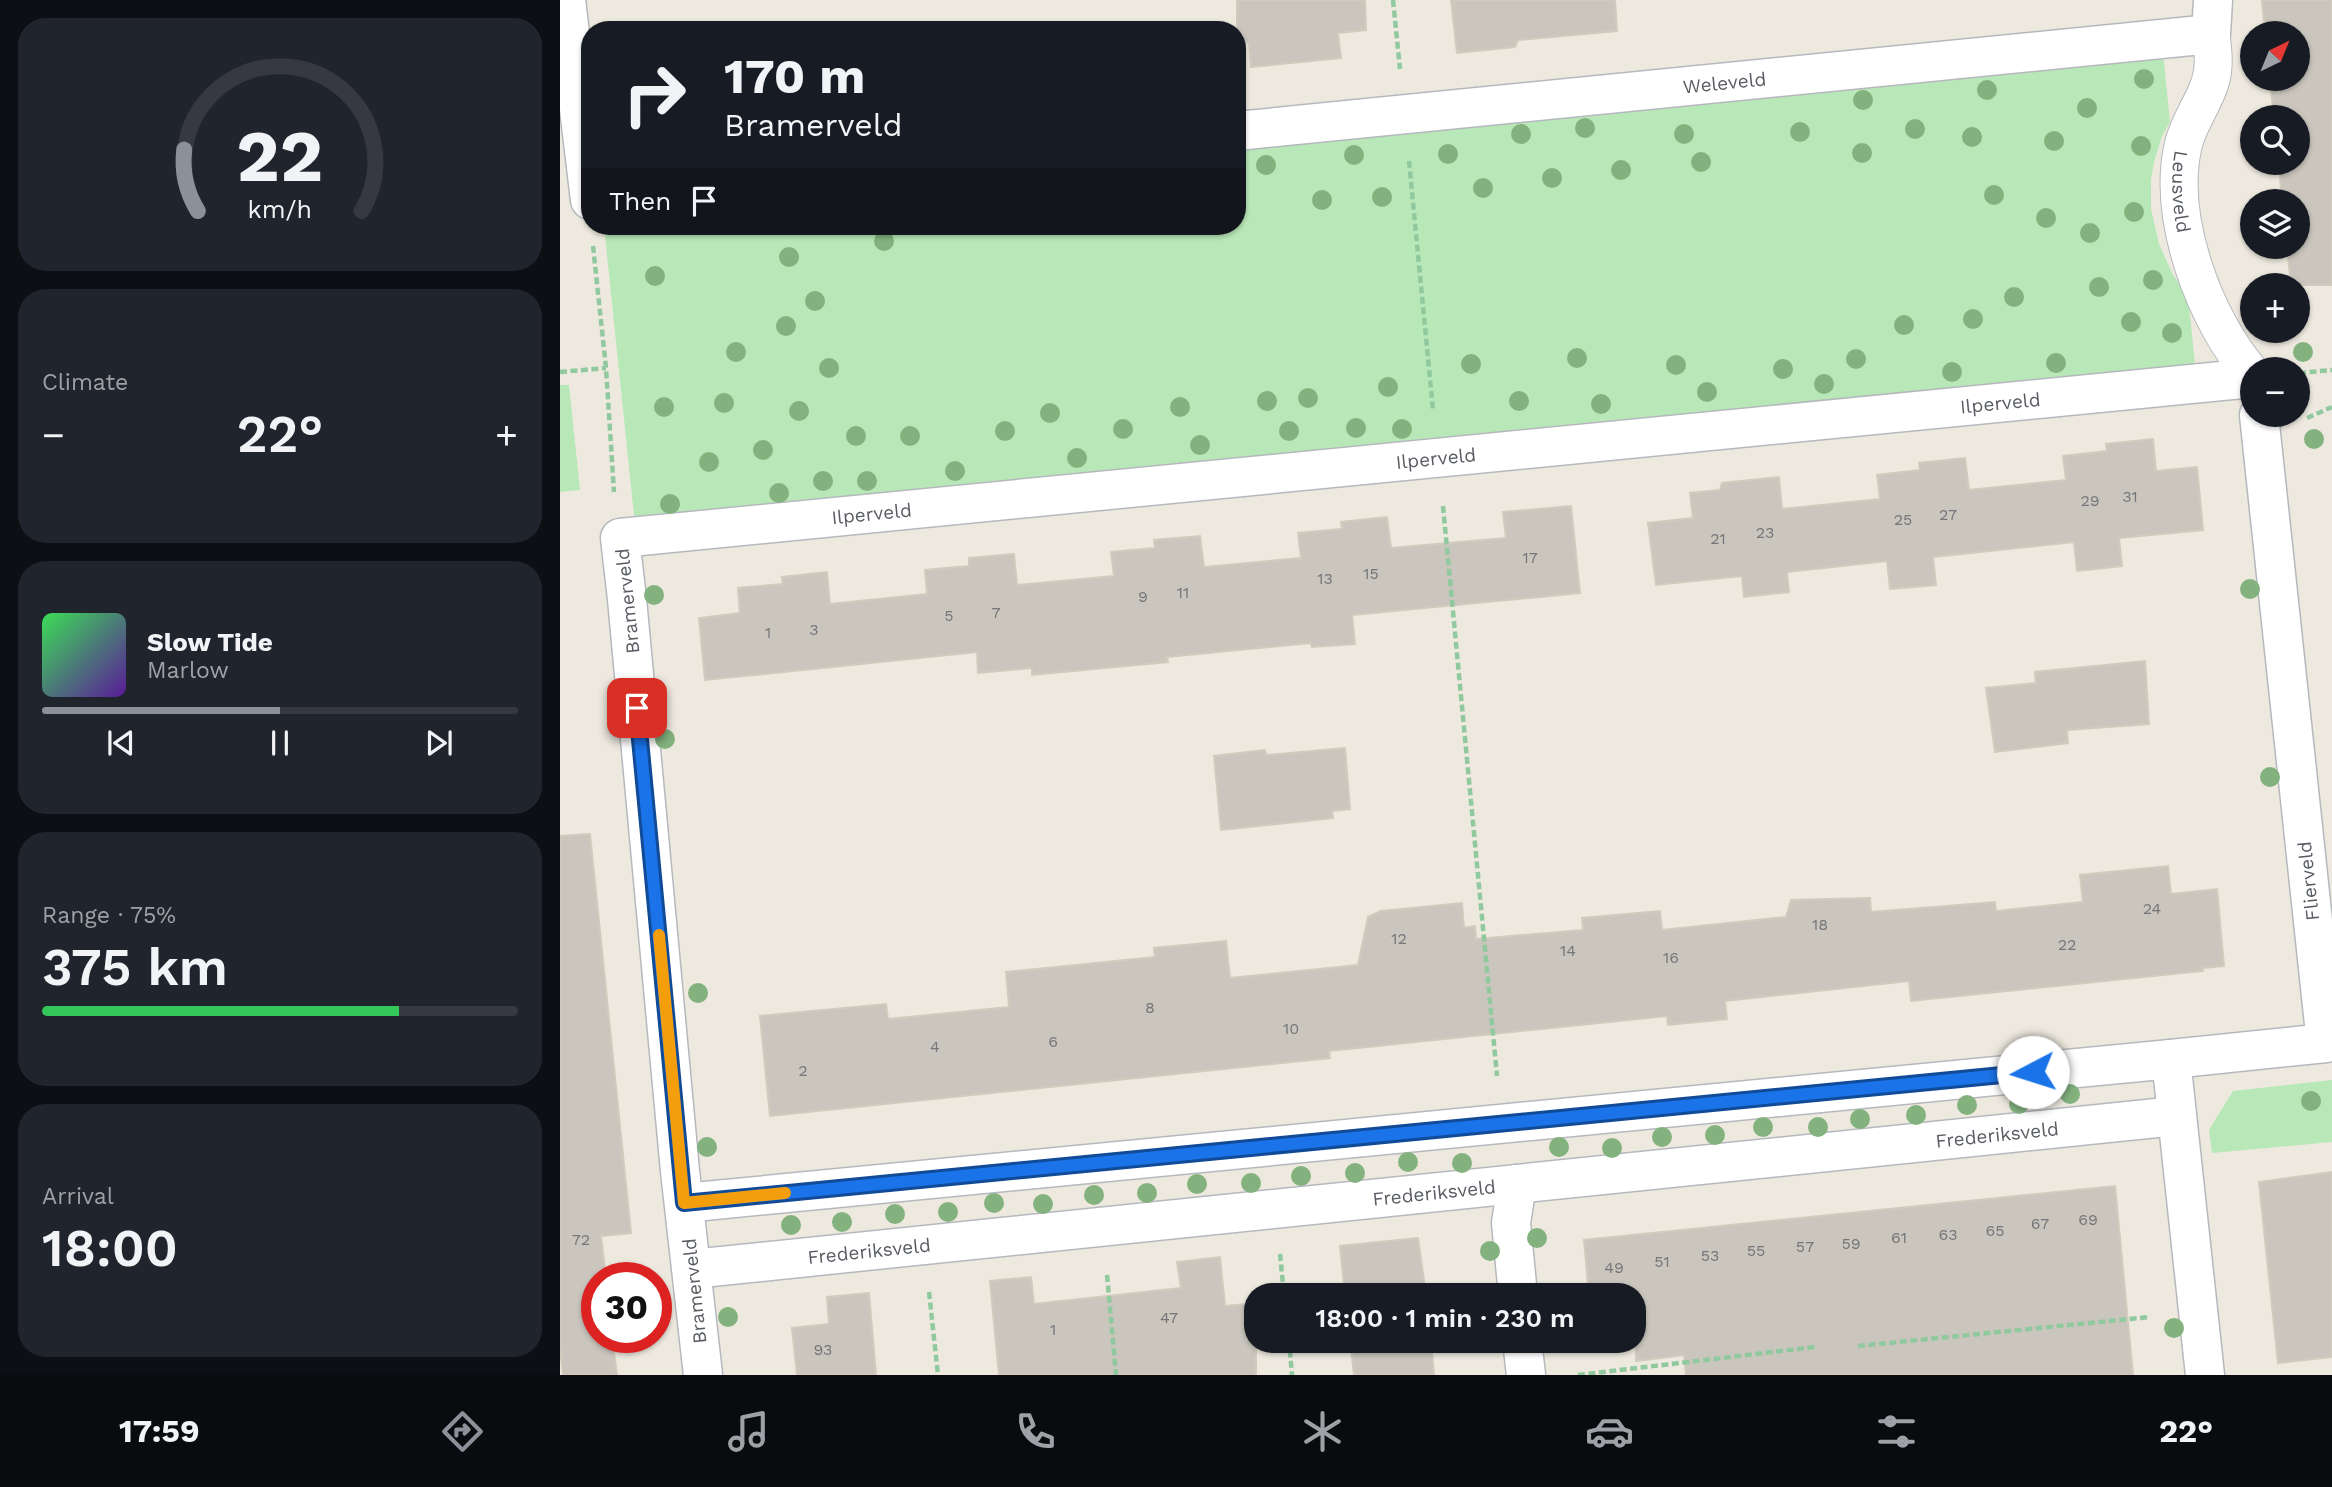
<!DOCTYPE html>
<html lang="en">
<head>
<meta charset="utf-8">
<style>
  :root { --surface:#171b24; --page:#20242c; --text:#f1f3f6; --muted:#9ea1a6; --line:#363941; --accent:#8c9099 }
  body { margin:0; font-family:"Work Sans",sans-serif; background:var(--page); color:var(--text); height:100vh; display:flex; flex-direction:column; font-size:26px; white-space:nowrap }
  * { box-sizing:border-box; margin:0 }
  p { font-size:23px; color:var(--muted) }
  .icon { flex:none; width:38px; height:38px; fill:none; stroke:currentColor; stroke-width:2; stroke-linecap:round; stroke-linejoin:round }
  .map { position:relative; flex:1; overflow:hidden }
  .sheet { display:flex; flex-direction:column; gap:18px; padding:18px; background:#0d0f14; width:560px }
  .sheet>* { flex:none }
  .guide { position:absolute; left:21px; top:21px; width:665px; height:214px; border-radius:28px; box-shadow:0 2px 5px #0004; background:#171b24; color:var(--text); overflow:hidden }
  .needle { width:46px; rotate:43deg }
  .controls { position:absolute; left:1680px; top:21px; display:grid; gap:14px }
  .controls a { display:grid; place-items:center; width:70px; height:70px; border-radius:50%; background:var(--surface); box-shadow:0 2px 5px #0004; font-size:35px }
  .speed { position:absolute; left:21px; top:1262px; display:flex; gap:14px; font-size:35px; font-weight:700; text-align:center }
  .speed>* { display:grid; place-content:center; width:91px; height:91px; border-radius:50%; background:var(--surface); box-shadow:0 2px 5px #0004; line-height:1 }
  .speed .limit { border:10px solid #d22; background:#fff; color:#111 }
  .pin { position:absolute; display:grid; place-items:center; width:60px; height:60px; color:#fff; margin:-30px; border-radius:14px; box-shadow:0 4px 10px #0006 }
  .me { position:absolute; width:77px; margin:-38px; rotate:265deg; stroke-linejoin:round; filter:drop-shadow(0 0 5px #0008) }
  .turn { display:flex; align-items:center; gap:24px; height:147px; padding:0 28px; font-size:32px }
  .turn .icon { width:91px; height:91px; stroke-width:2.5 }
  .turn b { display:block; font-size:49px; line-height:60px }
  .then { display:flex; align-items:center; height:66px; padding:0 28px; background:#0003; gap:14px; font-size:26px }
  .big { font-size:52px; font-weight:600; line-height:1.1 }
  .sheet .tile { flex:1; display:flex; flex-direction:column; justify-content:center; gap:10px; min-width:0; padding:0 24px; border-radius:28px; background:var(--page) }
  .sheet .dial { align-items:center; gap:0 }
  .dial svg { height:182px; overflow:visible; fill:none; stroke:var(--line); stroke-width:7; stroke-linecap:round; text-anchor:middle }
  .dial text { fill:var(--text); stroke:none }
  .song { display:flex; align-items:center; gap:21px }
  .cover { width:84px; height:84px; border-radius:10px; background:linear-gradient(135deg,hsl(130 70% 55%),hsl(270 70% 35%)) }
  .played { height:7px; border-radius:4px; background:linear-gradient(90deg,var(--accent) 50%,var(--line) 50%) }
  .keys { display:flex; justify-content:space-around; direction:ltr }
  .heat { display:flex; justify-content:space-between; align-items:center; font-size:38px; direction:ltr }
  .charge { height:10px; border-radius:5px; background:linear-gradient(90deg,#34c759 75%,var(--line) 0) }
  .trip { position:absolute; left:684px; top:1283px; width:402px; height:70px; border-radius:28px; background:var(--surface); box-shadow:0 2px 5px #0004; font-weight:600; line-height:70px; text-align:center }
  .dock { display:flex; height:112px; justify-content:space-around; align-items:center; background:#090b0e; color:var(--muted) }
  .dock .icon { width:49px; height:49px }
  .dock .active { color:var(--accent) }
  .dock b { font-size:32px; color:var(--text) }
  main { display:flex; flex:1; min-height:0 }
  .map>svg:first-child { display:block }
  .green { fill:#b9e8b8 }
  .building { fill:#cac6be; stroke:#d2cbbd; stroke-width:2 }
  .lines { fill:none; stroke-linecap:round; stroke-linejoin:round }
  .pedestrian-casing { stroke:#b5b8bd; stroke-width:39 }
  .minor-casing { stroke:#b5b8bd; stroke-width:41 }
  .path { stroke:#91c99f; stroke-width:4.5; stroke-dasharray:7 3.5; stroke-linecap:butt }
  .pedestrian { stroke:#fff; stroke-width:37 }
  .minor { stroke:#fff; stroke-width:38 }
  .tree { fill:#83b27e }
  .route-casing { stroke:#114b97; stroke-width:18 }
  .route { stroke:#1a73e8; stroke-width:12 }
  .slow { stroke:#f59e0b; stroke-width:12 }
  .labels { text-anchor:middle; stroke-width:6; stroke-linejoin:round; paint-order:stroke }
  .number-label { font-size:16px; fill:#747679 }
  .street-label { font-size:19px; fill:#585c62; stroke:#fff }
</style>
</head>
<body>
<main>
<section class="sheet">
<div class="tile dial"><svg viewBox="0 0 100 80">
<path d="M14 69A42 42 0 1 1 86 69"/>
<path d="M14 69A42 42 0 0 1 8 42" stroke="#8c9099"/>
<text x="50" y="56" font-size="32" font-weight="700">22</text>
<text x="50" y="72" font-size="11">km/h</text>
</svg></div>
<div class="tile"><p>Climate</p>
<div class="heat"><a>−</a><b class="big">22°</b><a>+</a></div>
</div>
<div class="tile">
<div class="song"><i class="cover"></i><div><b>Slow Tide</b><p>Marlow</p></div></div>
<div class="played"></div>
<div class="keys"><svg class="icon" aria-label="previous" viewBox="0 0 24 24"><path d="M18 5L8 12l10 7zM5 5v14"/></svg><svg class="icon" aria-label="pause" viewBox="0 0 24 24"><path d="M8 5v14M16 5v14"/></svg><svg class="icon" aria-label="next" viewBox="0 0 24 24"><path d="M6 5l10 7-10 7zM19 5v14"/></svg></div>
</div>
<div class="tile"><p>Range · 75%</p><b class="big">375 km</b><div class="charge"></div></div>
<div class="tile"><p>Arrival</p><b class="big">18:00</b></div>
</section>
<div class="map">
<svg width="1772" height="1375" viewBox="0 0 1772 1375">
  <rect width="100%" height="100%" fill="#ede9df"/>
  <path class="green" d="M1603,53l7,69 -8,14 -8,26 -3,18v29l8,35 14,31 15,20 7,70 -1560,160 -31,-299h633v-83z
    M0,385h9l11,105 -20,2z
    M1772,1080v62l-120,11 -3,-23 24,-39z"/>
  <path class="building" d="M677,0h128l1,30 -28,3 3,25 -90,9 -2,-25 -12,1z
    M891,0h164l2,31 -99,9 -3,7 -58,6z
    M1702,0h70v285h-41l-4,-38h11v-46h-16l-3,-38h19v-46h-24l-4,-38h28v-46h-33z
    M1593,439l3,32 41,-4 6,63 -84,8 3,28 -45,5 -3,-29 -141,15 3,28 -46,4 -3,-28 -100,11 2,20 -45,5 -2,-21 -86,9 -8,-62 45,-5 -3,-25 30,-3 2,-7 57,-6 3,32 98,-10 -3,-24 43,-5 -1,-7 46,-5 4,32 97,-10 -3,-24 44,-5 -1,-7z
    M1011,506l9,87 -228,22 3,29 -43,3 -1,-4 -144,14 1,5 -136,13v-7l-54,5 -1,-21 -272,28 -6,-62 41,-5 -2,-25 45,-4 -1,-7 45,-5 3,32 97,-10 -2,-24 44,-4v-8l45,-4 3,31 97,-9 -3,-24 44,-4 -1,-8 46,-4 4,31 97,-9 -3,-25 44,-4 -1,-7 46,-5 4,31 115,-10 -3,-26z
    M1585,661l4,63 -82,6 1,13 -73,9 -9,-64 50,-5 -1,-11z
    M785,748l5,61 -18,2 1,7 -112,12 -7,-74 51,-6 1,5z
    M30,834l41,399 -30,3 5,42h-9v59h15l5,38h-54l-3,-27v-512z
    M1608,866l3,28 46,-5 7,77 -22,2 1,3 -292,30 -2,-20 -184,20 2,18 -59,6 -1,-9 -338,35 1,7 -560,58 -10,-100 126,-12 2,15 121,-12 -3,-35 149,-15 -1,-9 72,-7 4,37 128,-13 10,-48 13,-6 81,-8 2,25 11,-2 1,13 107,-9 -1,-12 78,-7 2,19 124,-13 5,-17 79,-2 1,14 124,-10 1,9 87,-9 -3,-27z
    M1772,1172v185l-54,6 -19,-181z
    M1555,1186l18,189h-447l-2,-20 -48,6 -2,-66h-45l-5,-55z
    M858,1238l8,57h-81l-5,-49z
    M660,1257l5,49 31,-3v72h-257l-9,-94 41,-4 3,27 147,-16 -4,-26z
    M309,1293l7,82h-79l-5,-47 37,-4 -2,-27z
    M790,1340h81l3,35h-80z"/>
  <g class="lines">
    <g class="pedestrian-casing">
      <g id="pedestrian">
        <path id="s1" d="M1651,34c1,11 3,22 2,32 -1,28 -24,52 -30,80 -16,72 21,173 69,228"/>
      </g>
    </g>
    <g class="minor-casing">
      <g id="minor">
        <path d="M6,0l24,200"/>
        <path id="s2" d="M677,131l974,-97 2,-34"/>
        <path d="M957,1184l-6,39 7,72"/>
        <path d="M124,1203l1487,-144"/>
        <path id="s3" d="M132,1269l1484,-153"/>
        <path d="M962,1340l4,35"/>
        <path id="s4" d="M143,1375l-23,-204 -53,-572 -7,-61 1632,-160"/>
        <path d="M1645,1375l-34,-316 155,-16 -67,-628"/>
      </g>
    </g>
    <path class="path" d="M833,0l7,69
      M849,161l24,249
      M33,246l13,122 8,124
      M0,372l46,-4
      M1739,373l33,-3
      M1747,418l25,-11
      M883,506l54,570
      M720,1254l4,41
      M547,1275l9,100
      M369,1292l9,83
      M729,1340l3,35
      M1298,1346l292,-29
      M1018,1375l237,-28"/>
    <use href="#pedestrian" class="pedestrian"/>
    <use href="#minor" class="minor"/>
  </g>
  <g class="tree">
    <circle cx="1584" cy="79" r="10"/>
    <circle cx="1427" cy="90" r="10"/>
    <circle cx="1303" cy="100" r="10"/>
    <circle cx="1527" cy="108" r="10"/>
    <circle cx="1025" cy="128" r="10"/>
    <circle cx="1355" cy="129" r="10"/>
    <circle cx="1240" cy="132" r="10"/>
    <circle cx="961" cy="134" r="10"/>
    <circle cx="1124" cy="134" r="10"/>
    <circle cx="1412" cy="137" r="10"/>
    <circle cx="1494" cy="141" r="10"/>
    <circle cx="1581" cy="146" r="10"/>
    <circle cx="1302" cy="153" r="10"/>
    <circle cx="888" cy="154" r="10"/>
    <circle cx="794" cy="155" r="10"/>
    <circle cx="1141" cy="162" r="10"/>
    <circle cx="706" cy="165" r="10"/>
    <circle cx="1061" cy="170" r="10"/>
    <circle cx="992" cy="178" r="10"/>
    <circle cx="923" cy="188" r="10"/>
    <circle cx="1434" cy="195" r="10"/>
    <circle cx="822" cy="197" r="10"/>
    <circle cx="762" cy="200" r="10"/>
    <circle cx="1574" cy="212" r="10"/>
    <circle cx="1486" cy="218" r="10"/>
    <circle cx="1530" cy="233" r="10"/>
    <circle cx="324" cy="241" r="10"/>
    <circle cx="229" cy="257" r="10"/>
    <circle cx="95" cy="276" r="10"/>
    <circle cx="1593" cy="280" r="10"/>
    <circle cx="1539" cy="287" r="10"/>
    <circle cx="1454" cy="297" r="10"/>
    <circle cx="255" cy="301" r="10"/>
    <circle cx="1413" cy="319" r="10"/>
    <circle cx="1571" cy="322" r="10"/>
    <circle cx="1344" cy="325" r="10"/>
    <circle cx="226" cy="326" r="10"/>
    <circle cx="1612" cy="333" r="10"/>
    <circle cx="176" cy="352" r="10"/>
    <circle cx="1743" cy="352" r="10"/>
    <circle cx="1017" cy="358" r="10"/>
    <circle cx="1296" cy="359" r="10"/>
    <circle cx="1496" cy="363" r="10"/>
    <circle cx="911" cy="364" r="10"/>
    <circle cx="1116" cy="365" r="10"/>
    <circle cx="269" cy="368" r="10"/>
    <circle cx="1223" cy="369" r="10"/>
    <circle cx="1392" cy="372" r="10"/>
    <circle cx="1264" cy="384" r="10"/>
    <circle cx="828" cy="387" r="10"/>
    <circle cx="1147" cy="392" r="10"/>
    <circle cx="748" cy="398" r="10"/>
    <circle cx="707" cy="401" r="10"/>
    <circle cx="959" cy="401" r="10"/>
    <circle cx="164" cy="403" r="10"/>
    <circle cx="1041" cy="404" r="10"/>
    <circle cx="104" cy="407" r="10"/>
    <circle cx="620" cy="407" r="10"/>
    <circle cx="239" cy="411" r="10"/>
    <circle cx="490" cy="413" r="10"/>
    <circle cx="796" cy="428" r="10"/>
    <circle cx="563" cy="429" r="10"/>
    <circle cx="842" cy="429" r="10"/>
    <circle cx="445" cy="431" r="10"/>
    <circle cx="729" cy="431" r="10"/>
    <circle cx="296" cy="436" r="10"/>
    <circle cx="350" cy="436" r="10"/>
    <circle cx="1754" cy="439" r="10"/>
    <circle cx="640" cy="445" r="10"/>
    <circle cx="203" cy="450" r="10"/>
    <circle cx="517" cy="458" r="10"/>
    <circle cx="149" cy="462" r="10"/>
    <circle cx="395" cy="471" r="10"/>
    <circle cx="263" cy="481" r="10"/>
    <circle cx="307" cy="481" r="10"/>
    <circle cx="219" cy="493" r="10"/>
    <circle cx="110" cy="504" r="10"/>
    <circle cx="1690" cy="589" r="10"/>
    <circle cx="94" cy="595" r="10"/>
    <circle cx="105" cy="739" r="10"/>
    <circle cx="1710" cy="777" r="10"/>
    <circle cx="138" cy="993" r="10"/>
    <circle cx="1510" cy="1094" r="10"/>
    <circle cx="1751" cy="1101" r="10"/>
    <circle cx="1459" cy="1104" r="10"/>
    <circle cx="1407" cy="1105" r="10"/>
    <circle cx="1356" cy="1115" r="10"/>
    <circle cx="1300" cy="1119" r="10"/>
    <circle cx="1203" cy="1127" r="10"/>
    <circle cx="1258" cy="1127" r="10"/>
    <circle cx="1155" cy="1135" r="10"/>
    <circle cx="1102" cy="1137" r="10"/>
    <circle cx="147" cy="1147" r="10"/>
    <circle cx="999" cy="1147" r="10"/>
    <circle cx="1052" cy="1148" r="10"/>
    <circle cx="848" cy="1162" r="10"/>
    <circle cx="902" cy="1163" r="10"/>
    <circle cx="795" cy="1173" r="10"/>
    <circle cx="741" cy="1176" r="10"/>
    <circle cx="691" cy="1183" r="10"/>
    <circle cx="637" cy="1184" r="10"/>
    <circle cx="587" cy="1193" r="10"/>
    <circle cx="534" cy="1195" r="10"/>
    <circle cx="434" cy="1203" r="10"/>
    <circle cx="483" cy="1204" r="10"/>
    <circle cx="388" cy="1212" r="10"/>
    <circle cx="335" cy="1214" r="10"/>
    <circle cx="282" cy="1222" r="10"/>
    <circle cx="231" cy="1225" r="10"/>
    <circle cx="977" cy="1238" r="10"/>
    <circle cx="930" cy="1251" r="10"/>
    <circle cx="168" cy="1317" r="10"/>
    <circle cx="1614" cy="1328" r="10"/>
  </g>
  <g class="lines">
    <g class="route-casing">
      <path id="route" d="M77,708l47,495 1349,-131"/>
    </g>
    <use href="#route" class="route"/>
    <path class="slow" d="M99,935l25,268 101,-10"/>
  </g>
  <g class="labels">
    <g class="number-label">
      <text x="1570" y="502">31</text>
      <text x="1530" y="506">29</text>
      <text x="1388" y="520">27</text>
      <text x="1343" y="525">25</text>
      <text x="1205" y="538">23</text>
      <text x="1158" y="544">21</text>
      <text x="970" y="563">17</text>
      <text x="811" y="579">15</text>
      <text x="765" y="584">13</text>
      <text x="623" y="598">11</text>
      <text x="583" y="602">9</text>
      <text x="436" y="618">7</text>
      <text x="389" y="621">5</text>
      <text x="254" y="635">3</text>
      <text x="208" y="638">1</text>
      <text x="1592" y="914">24</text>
      <text x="1260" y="930">18</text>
      <text x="839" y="944">12</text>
      <text x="1507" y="950">22</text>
      <text x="1008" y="956">14</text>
      <text x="1111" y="963">16</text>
      <text x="590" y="1013">8</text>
      <text x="731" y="1034">10</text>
      <text x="493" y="1047">6</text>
      <text x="375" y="1052">4</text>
      <text x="243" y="1076">2</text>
      <text x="1528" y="1225">69</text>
      <text x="1480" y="1229">67</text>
      <text x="1435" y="1236">65</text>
      <text x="1388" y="1240">63</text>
      <text x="1339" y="1243">61</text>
      <text x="21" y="1245">72</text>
      <text x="1291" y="1249">59</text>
      <text x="1245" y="1252">57</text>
      <text x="1196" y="1256">55</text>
      <text x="1150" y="1261">53</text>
      <text x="1102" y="1267">51</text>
      <text x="1054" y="1273">49</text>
      <text x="609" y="1323">47</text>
      <text x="493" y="1335">1</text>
      <text x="263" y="1355">93</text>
    </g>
    <g class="street-label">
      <text dy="7" stroke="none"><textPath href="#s2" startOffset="490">Weleveld</textPath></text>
      <text dy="7" stroke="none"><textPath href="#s1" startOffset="164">Leusveld</textPath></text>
      <text dy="7" stroke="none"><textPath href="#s4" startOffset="2228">Ilperveld</textPath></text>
      <text dy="7" stroke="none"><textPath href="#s4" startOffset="1661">Ilperveld</textPath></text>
      <text dy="7" stroke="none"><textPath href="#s4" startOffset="1094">Ilperveld</textPath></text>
      <text transform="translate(67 601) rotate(-96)" y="7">Bramerveld</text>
      <text transform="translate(1748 881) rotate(-96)" y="7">Flierveld</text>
      <text dy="7" stroke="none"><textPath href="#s3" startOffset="1312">Frederiksveld</textPath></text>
      <text dy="7" stroke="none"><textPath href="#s3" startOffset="746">Frederiksveld</textPath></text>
      <text dy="7" stroke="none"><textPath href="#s3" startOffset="178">Frederiksveld</textPath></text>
      <text transform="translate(134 1291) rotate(-96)" y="7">Bramerveld</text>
    </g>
  </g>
</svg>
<div class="controls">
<a><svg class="needle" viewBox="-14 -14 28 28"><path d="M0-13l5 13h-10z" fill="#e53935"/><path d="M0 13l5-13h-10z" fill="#9ea1a6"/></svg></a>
<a><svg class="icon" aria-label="search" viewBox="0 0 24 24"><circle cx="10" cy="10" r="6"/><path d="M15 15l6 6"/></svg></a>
<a><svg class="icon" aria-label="layers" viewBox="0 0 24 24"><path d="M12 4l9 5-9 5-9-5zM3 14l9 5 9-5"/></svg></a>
<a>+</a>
<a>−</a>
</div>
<div class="speed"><div class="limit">30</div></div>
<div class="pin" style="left:77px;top:708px;background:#d93025"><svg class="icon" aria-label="arrive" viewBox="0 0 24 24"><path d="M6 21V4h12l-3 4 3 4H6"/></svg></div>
<svg class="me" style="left:1473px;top:1072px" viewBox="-20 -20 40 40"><circle r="19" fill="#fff"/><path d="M0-13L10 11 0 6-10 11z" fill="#1a73e8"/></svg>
<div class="trip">18:00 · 1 min · 230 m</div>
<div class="guide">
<div class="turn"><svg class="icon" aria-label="right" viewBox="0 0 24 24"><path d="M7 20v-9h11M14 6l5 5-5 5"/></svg><div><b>170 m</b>Bramerveld</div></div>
<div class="then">Then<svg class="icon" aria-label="arrive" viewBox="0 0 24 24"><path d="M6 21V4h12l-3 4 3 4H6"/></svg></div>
</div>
</div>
</main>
<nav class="dock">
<b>17:59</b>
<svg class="icon active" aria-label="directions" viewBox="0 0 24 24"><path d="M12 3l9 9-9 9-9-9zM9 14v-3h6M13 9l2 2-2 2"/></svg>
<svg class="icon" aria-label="music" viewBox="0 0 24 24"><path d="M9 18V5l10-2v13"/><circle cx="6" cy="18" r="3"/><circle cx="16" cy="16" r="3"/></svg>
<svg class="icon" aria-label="phone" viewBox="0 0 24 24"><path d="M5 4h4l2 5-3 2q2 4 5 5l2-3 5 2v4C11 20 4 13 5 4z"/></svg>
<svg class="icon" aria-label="climate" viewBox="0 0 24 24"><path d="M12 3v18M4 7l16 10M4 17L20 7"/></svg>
<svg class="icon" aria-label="car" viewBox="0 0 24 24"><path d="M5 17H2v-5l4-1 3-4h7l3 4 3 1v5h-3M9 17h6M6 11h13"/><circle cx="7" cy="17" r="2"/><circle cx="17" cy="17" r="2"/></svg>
<svg class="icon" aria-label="filters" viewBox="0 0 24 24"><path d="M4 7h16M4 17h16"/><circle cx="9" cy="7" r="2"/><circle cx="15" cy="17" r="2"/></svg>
<b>22°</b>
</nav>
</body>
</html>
